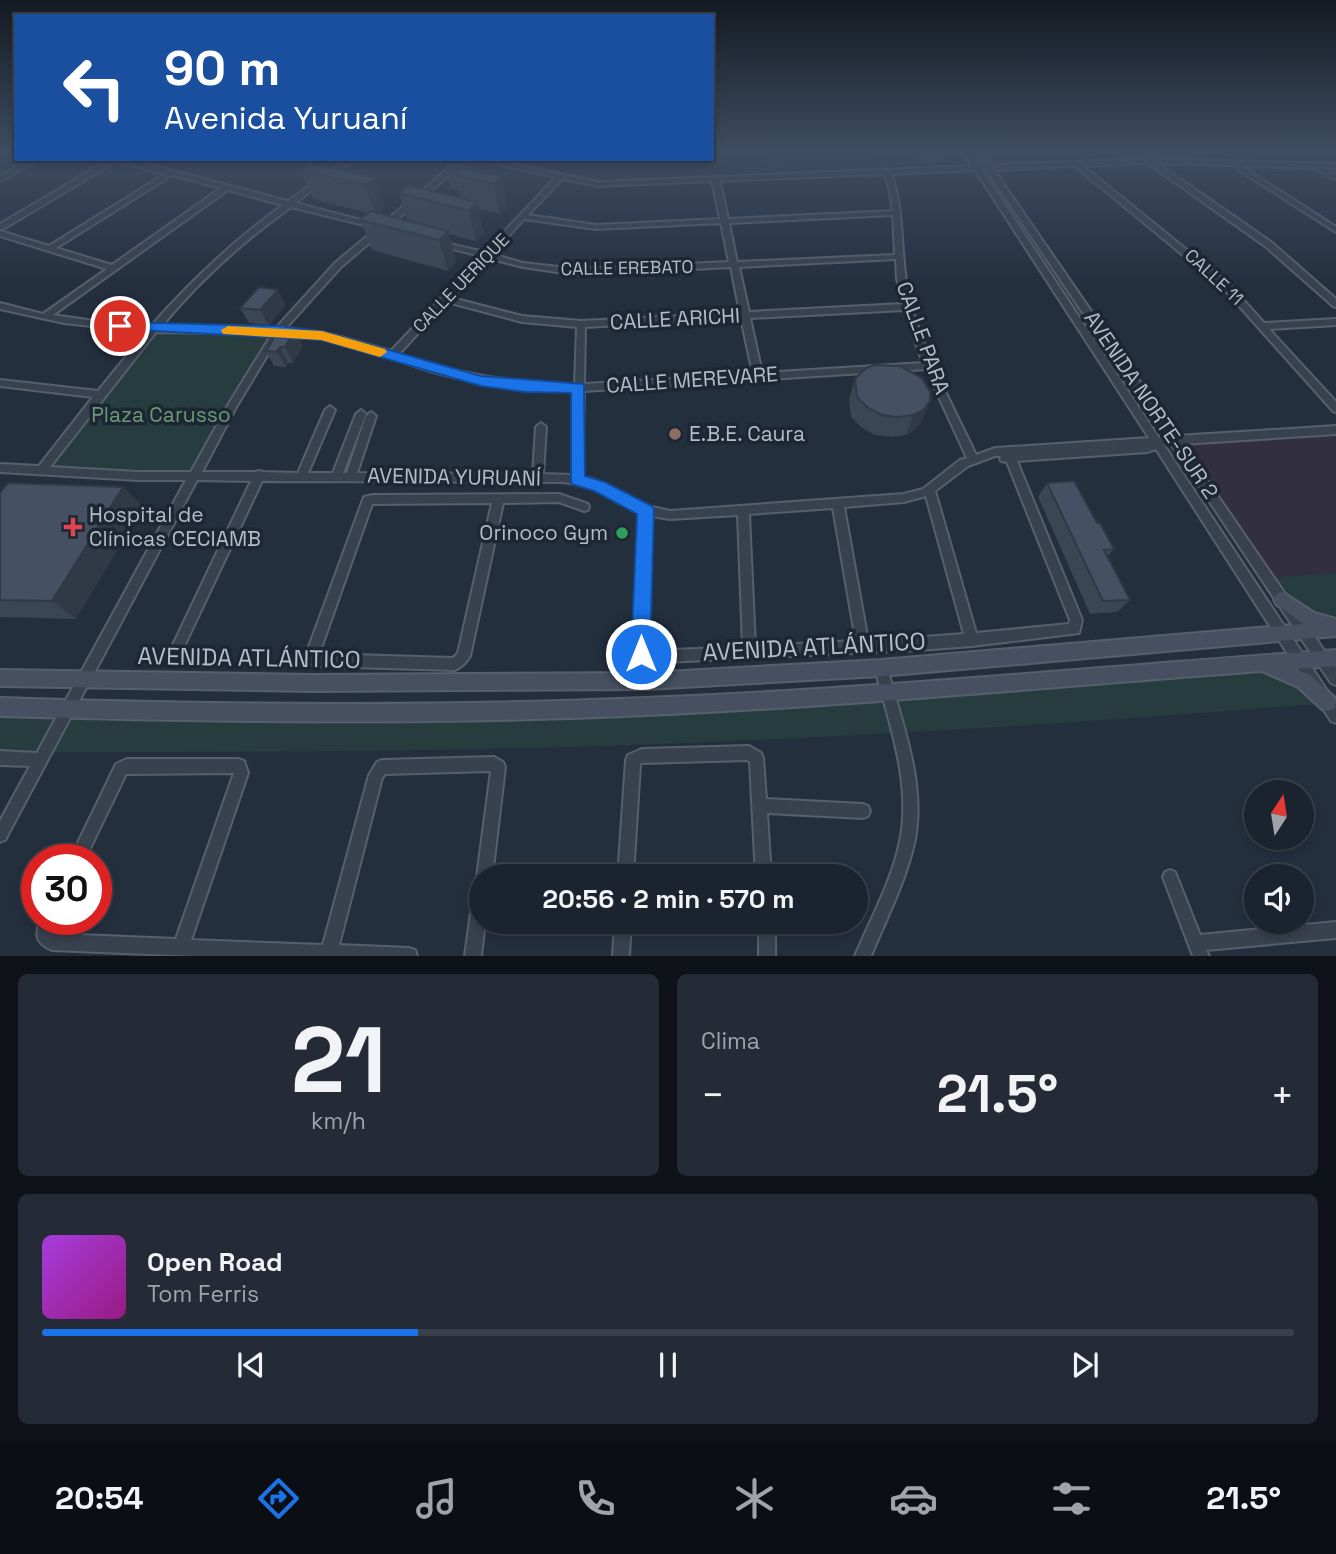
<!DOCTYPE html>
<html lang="es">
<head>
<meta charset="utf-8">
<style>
  :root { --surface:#1b232e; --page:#242b36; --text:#f1f3f6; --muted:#a0a4aa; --line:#39404a; --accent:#1a73e8 }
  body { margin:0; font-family:"Space Grotesk",sans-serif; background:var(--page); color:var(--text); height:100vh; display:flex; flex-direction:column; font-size:26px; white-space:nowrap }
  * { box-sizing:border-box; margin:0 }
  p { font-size:23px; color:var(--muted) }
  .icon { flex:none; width:38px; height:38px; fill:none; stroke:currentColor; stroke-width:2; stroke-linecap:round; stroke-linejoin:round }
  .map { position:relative; height:956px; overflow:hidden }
  .drawer { display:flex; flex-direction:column; gap:18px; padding:18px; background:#0f1319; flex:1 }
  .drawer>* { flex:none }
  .banner { position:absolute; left:14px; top:14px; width:700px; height:147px; border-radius:0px; box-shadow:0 4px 10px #0003,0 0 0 2px var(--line); background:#1a4fa0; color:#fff; overflow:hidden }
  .needle { width:46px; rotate:12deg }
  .fabs { position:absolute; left:1244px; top:780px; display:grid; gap:14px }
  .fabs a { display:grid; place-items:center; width:70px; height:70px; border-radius:50%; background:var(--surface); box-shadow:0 4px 10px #0003,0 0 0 2px var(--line); font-size:35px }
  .speed { position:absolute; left:21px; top:844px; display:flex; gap:14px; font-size:35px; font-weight:700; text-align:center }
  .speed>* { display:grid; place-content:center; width:91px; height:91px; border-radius:50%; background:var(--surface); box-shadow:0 4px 10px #0003,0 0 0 2px var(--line); line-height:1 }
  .speed .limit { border:10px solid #d22; background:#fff; color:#111 }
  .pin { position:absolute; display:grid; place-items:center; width:60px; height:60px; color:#fff; margin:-30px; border:4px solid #fff; border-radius:50%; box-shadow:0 2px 7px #0007 }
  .me { position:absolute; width:77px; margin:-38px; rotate:0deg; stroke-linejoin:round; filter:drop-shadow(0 0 5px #0008) }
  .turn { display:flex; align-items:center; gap:24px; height:147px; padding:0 35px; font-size:32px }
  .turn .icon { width:91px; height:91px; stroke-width:2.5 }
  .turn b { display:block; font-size:49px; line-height:60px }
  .big { font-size:52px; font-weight:800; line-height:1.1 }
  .drawer .widget { flex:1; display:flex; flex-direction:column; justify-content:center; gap:10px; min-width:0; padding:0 24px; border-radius:10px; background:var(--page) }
  .drawer .dial { align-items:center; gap:0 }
  .dial b { font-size:91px; line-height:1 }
  .song { display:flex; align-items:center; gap:21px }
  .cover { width:84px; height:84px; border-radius:10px; background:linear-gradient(135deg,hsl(280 70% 55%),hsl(310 70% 35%)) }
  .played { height:7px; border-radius:4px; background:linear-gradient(90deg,var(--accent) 30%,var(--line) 30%) }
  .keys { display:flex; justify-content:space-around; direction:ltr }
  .heat { display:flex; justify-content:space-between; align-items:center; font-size:38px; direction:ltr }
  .drawer .tiles { flex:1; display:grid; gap:18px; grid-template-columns:1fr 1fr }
  .widget:last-child { grid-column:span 2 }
  .trip { position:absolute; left:469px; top:864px; width:399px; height:70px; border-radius:35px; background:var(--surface); box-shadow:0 4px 10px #0003,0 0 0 2px var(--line); font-weight:800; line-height:70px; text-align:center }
  .dock { display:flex; height:112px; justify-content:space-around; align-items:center; background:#0b0e12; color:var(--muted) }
  .dock .icon { width:49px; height:49px }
  .dock .active { color:var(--accent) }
  .dock b { font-size:32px; color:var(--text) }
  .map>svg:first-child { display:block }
  .medical { fill:#32303f }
  .green { fill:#263c3f }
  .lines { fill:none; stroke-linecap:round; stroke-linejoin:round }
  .minor-casing { stroke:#565f6c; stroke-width:4 }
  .secondary-casing { stroke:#565f6c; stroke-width:4 }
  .minor { fill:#38414e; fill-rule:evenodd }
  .secondary { fill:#465061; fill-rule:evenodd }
  .wall { fill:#3b4654 }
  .shaded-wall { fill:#303945 }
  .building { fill:#455162; stroke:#303945; stroke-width:2 }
  .route { fill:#1a73e8; stroke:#114b97; stroke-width:2 }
  .slow { fill:#f59e0b }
  .education-dot { fill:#8d6e63; stroke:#1d2633; stroke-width:2.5 }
  .health-dot { fill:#e0444e; stroke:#1d2633; stroke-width:2.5 }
  .leisure-dot { fill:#2e9e5b; stroke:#1d2633; stroke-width:2.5 }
  .labels { text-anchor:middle; stroke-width:7; stroke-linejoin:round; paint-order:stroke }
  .far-street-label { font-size:18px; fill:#b4bcc9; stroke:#1d2633 }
  .street-label { font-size:21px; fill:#b4bcc9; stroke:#1d2633 }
  .park-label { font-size:21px; fill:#6b9a76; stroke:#1d2633 }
  .poi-label { font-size:21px; fill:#b4bcc9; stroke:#1d2633; text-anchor:start }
  .near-street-label { font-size:24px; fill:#b4bcc9; stroke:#1d2633 }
</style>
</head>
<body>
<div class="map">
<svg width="1336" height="956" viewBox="0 0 1336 956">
  <rect width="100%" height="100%" fill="#242f3e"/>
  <path class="medical" d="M1336,430v143l-68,5 -91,-135z"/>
  <path class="green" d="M760,151h113l4,9 -113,6z
    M966,151h12l199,292 -19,1z
    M154,330l124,1 -83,144 -154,-4z
    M1336,573v54l-26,-8 -42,-41z
    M1260,664l68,39c-240,20 -481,35 -722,43 -187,6 -374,6 -561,6l-5,8 -40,-2v-51l530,3z"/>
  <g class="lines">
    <g class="minor-casing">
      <path id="minor" d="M963,151h6l10,15h5l-9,-15h6l10,14 158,-6 187,5v4h-13l13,7v5l-22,-12 -73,-2 95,61v5l-105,-67 -74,-2 114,79 65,57v8l-3,-1 -68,-60 -117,-83 -65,3 146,118 35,39 72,-4v6l-67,4 67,73v10l-3,-1 -110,-123 -148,-122 -81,4 183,266 159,-10v8l-154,10 154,224v17l-5,-2 -160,-239 -7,1 172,259v19l-5,-2 -175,-272 -9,3 -130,9 65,159 -3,13 -107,13 -54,4 -273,13 -4,-2 -8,-13 7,-136 -53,-26 -24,-4 -301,-1 -82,174 -4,2 -4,-2 -2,-4 2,-4 79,-166 -54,-1 -192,360 -5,2v-21l30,-55 -30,-1v-14l37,2 149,-273h-48l-138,-8v-8l39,2 54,-69 -93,-11v-6l98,11 48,-59 -82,-9 -64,-14v-6l43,11 64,-45 -107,-33v-5l49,15 116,-72 -48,-13 -114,68h-3v-5l110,-65h17l161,42 58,-42h8l-59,44 81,21v4l-85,-21c-49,35 -92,74 -130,120l115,1 59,-65 125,-104h8l-127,108 -56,62 49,6 57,16 90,-95 -45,-11v-4l49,11 71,-75 -84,-18h15l112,23 373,-16zM975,170l174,268 -154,10 -19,7c-25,-53 -53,-103 -67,-159 -10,-41 -3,-82 -18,-122zM982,170h5l179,267 -7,1zM884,174l5,13 4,24 -165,8 -8,-38zM172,175l49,13 -109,77 -56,-17zM562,179l37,7 113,-5 8,38 -124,6 -68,-10zM228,190l55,15c-49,35 -92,76 -132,121l-43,-3 -55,-8zM893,215l2,40 -158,7 -8,-39zM524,219l72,10 125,-6 8,39 -152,7 -54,-6 -31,-9zM488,258l35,9 54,8 154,-8 9,46 -159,8 -59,-5 -70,-18zM896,259l1,20 6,25 -154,8 -10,-45zM447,302l75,20 55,5 -2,58c-61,-1 -118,-11 -176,-31zM904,310l19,53 -161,10 -12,-55zM741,318l12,56 -169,10 1,-57zM156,332l116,2 -44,71 -37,67h-53l-88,-5zM280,334c24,2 47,5 70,11 31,8 60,21 91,29 44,12 88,17 134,17l-3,84 -29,-1 3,-47 -5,-4 -5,4 -3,47 -176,-1 19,-57 -5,-4 -5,4 -19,57h-4l23,-59 -5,-4 -5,4 -23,59h-25l27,-63 -5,-4 -5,4 -27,63 -35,-1 -4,-1 -4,1h-53l33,-63zM926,369l41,89 -7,2 -37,29 -19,5 -234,17 -22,-5 -55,-27 -11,-2 2,-86zM995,456h6l-1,2 1,3 6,1 63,158 -1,4 -93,9 -41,-142 33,-25zM926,496l38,138 -96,7 -24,-134 60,-5zM833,508l23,133 -101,5 -6,-132zM738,515l5,132 -95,4 -3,-4 6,-131 19,3z
        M31,159h9l-40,22v-5z
        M559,494l29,10 1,3 -1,3 -4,1 -25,-9 -56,1 -33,153c-3,6 -9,11 -15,14l-140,-4 -4,-2 -5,-9 58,-158 9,-2zM492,503l-34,150 -5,5 -134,-4 53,-150z
        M881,662l4,2 2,4c15,56 40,117 27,176 -9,39 -28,75 -43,112h-16c16,-38 37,-75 45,-115 12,-58 -11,-117 -25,-173l2,-4z
        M749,746l12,7 2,5 3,41 97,5 5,2 2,5 -2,5 -5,2 -96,-5 4,64h-15l-6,-115 -3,-2 -105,3 -2,1 -7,113h-15l8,-117 2,-5 14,-6z
        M494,757l9,5 2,5 -13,110h-11v6l-2,-1 -2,-5 14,-106 -106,3 -3,4 -43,167 70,3 6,2 2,6h-222l-143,-6c-18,-8 -16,-15 -12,-31h16l-3,13 2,2 121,5 58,-166 -108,1 -41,85h-15l46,-95 11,-5h112l5,2 4,12 -57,167 132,5 46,-170 8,-13 5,-2z
        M1170,870l5,2 25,63 136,-13v16l-130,12 3,6h-16l-30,-79 2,-5z
        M481,890v32h4l-4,34h-16l8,-58 3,-5z
        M615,922h16l-2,34h-16z
        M759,922h16v34h-16z"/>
    </g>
    <g class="secondary-casing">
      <path id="secondary" d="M1282,592l32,21 22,6v17l-455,40 -234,13 -334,2 -313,-5v-16l313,5 334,-2 234,-13 423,-36 -28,-20 -2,-5 2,-5z
        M1336,650v16l-42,3 16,6 24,22 2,4 -2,8 -6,2 -6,-2 -24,-22 -36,-16c-205,15 -409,35 -615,44 -215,10 -431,7 -647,1v-18c215,7 430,9 645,0 231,-9 461,-32 691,-48z"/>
    </g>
    <use href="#minor" class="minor"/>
    <use href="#secondary" class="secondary"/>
  </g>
  <path class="wall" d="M914,151h31l-3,11 -21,1z
    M444,159h49l3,16 12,32 -8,7 -22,-5 6,24 -8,8 -27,-7 7,28 -8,9 -76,-21 -12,-30 8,-7 -55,-14 -12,-29 74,8 10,30 -7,5 29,8 -8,-28 62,6 -2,-8 -8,-2z
    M286,305l-17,20 -20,-2 -9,-15z
    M276,334l27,12 -10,17h-5l-2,4 -12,-1 -8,-15z
    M855,379l67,42 -7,9 -9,5 -15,2 -16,-2 -13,-7 -11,-11 -2,-18z
    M1047,483l50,40 17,26 -7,8 23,43 -13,12 -27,2 -52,-117z
    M123,487l20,20 -67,112 -76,-2v-124z"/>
  <path class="shaded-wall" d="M475,159h18l3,16 -24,4 -3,-14z
    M502,177l6,30 -8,7 -6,-30z
    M375,178l10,30 -9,7 -11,-30z
    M477,202l7,31 -8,8 -8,-30z
    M448,231l8,31 -8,9 -9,-31z
    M278,290l8,15 -17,20 -9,-15z
    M295,330l8,16 -10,17 -8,-16z
    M280,347l8,16 -2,4 -9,-15z
    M930,401l-8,20 -7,9 -9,5 7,-20z
    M123,487l20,20 -67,112 -24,-18z"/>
  <path class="building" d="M444,159h31l-6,6z
    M310,163l65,15 -10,7 -64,-15z
    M463,168l39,9 -8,7 -39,-9z
    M408,185l69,17 -9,9 -69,-18z
    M370,211l78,20 -9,9 -79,-20z
    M259,287l19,3 -18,20 -20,-2z
    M282,330h13l-10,17h-5l-3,5 -11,-1 10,-17z
    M874,365l26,1 22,12 8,14v9l-7,9 -10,5 -15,2 -16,-2 -14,-7 -11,-11 -2,-18 11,-11z
    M1074,481l23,42h3l14,26 -10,1 26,50 -27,1 -56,-118z
    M8,483l115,4 -71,114 -52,-1v-107z"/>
  <linearGradient id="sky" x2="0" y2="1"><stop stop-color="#141a22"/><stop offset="0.53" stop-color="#3f4d63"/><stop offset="1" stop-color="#3f4d63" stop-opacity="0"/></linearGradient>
  <rect width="1336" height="285" fill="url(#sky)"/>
  <path class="route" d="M120,322l158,4 44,5 159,45 103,8 1,92 20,6 47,24 2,4 -4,144 -3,6 -6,2 -7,-2 -3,-6 6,-140 -43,-23 -23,-7v-91l-46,-1 -44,-6 -160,-46 -205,-11 -2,-3z"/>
  <path class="slow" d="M228,326l94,5 63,18 2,3 -7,5 -59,-17 -98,-6 -2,-4z"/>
  <circle class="education-dot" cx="675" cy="434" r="7"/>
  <path class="health-dot" d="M69.5 516.5h7v7h7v7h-7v7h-7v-7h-7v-7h7z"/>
  <circle class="leisure-dot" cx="622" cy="533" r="7"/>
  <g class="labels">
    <g class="far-street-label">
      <text transform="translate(627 268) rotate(-1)" y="6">CALLE EREBATO</text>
      <text transform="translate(1214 277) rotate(43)" y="6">CALLE 11</text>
      <text transform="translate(461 283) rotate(-46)" y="6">CALLE UERIQUE</text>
    </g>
    <g class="street-label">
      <text transform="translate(675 319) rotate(-3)" y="7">CALLE ARICHI</text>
      <text transform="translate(923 338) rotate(70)" y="7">CALLE PARA</text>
      <text transform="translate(692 380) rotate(-4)" y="7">CALLE MEREVARE</text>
      <text transform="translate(1151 405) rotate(56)" y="7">AVENIDA NORTE-SUR 2</text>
      <text transform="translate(454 477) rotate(1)" y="7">AVENIDA YURUANÍ</text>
    </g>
    <g class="park-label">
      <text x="161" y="422">Plaza Carusso</text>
    </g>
    <g class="poi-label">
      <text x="689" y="441">E.B.E. Caura</text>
      <text x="89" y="522">Hospital de<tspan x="89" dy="24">Clínicas CECIAMB</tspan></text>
      <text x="608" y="540" text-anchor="end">Orinoco Gym</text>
    </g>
    <g class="near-street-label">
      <text transform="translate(814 647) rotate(-3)" y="8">AVENIDA ATLÁNTICO</text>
      <text transform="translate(249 658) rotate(1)" y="8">AVENIDA ATLÁNTICO</text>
    </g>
  </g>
</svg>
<div class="fabs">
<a><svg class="needle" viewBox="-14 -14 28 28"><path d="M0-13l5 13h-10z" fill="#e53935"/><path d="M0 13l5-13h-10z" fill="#a0a4aa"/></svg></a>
<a><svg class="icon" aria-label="sound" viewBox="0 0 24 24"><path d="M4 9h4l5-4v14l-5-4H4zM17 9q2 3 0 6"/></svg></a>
</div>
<div class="speed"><div class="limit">30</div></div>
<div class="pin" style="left:120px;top:326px;background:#d93025"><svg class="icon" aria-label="arrive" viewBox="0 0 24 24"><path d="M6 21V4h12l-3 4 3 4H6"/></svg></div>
<svg class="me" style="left:641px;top:654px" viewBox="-20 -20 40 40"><circle r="17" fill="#1a73e8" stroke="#fff" stroke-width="3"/><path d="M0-11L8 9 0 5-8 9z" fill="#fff"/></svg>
<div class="trip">20:56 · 2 min · 570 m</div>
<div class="banner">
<div class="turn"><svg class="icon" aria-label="left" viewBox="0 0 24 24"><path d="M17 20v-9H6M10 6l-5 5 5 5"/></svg><div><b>90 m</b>Avenida Yuruaní</div></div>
</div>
</div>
<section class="drawer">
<div class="tiles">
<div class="widget dial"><b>21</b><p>km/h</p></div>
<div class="widget"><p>Clima</p>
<div class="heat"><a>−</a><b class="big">21.5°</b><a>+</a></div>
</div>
<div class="widget">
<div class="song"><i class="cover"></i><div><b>Open Road</b><p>Tom Ferris</p></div></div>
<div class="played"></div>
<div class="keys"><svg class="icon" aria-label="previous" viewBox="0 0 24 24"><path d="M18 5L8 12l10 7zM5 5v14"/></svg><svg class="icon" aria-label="pause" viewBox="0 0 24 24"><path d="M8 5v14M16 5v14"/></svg><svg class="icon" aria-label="next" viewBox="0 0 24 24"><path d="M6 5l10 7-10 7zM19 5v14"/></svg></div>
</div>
</div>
</section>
<nav class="dock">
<b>20:54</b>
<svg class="icon active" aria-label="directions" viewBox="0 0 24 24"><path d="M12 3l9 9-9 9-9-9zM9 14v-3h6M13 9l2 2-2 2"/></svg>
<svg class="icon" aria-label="music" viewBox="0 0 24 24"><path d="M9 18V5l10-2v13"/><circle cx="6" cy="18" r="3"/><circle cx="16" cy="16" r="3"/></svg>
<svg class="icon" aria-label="phone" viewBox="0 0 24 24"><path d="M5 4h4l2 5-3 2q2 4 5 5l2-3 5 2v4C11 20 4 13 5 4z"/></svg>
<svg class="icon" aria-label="climate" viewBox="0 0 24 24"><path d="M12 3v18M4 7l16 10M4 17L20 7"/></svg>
<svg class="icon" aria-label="car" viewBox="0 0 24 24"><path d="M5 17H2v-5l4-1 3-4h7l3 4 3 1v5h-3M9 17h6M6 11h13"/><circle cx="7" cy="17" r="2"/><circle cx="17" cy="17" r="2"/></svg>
<svg class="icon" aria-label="filters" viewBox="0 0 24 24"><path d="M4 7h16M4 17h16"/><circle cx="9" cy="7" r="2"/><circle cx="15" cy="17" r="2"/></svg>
<b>21.5°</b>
</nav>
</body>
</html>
